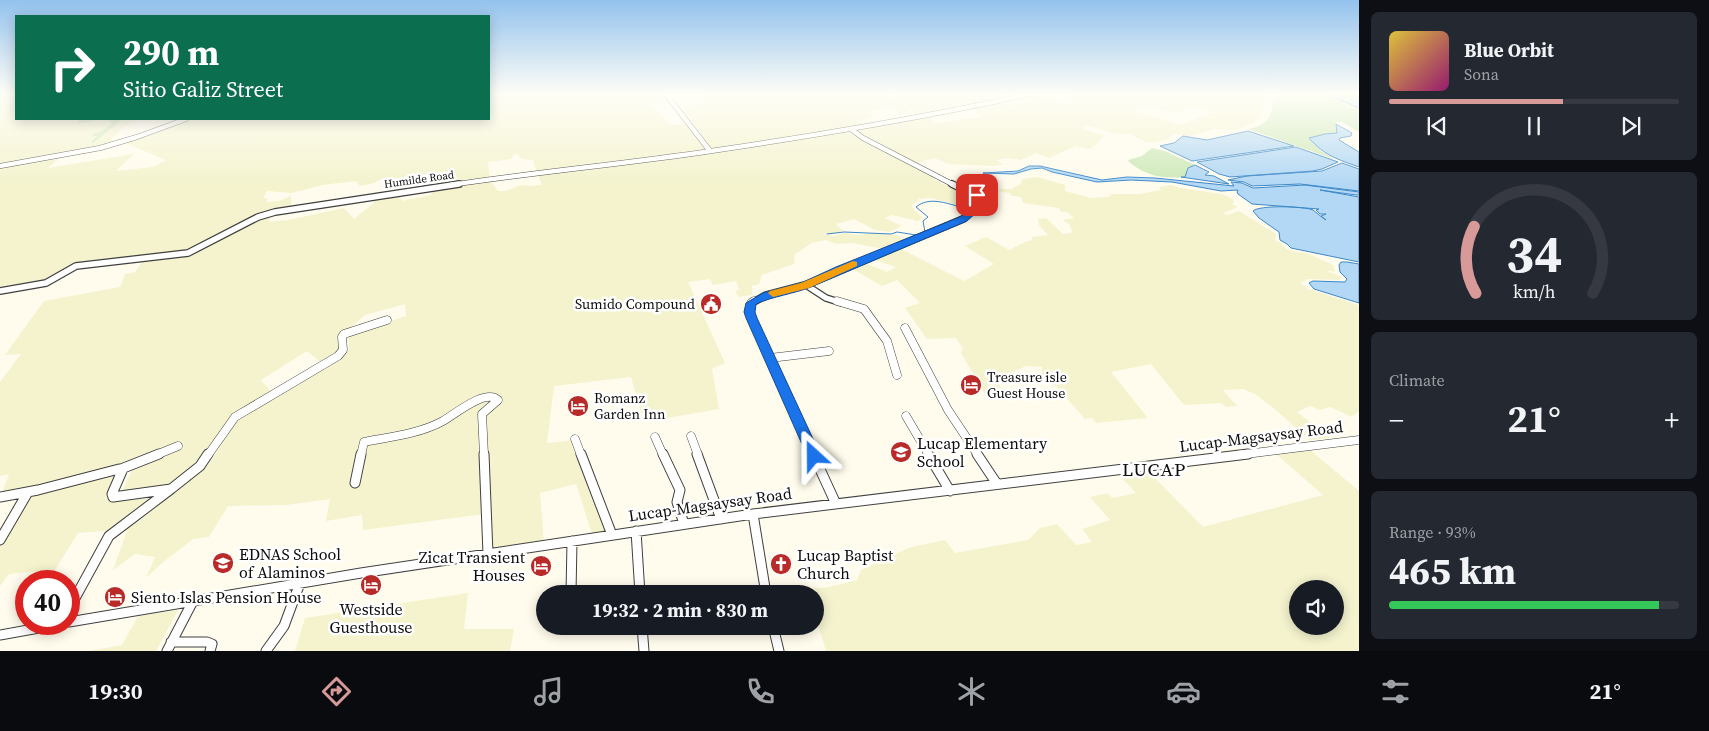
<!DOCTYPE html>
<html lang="en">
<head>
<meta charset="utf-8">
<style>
  :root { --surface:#171b24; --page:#242831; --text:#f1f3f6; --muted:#9ea1a6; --line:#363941; --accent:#d89999 }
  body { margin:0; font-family:"Source Serif 4",serif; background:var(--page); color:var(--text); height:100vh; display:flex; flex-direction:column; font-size:19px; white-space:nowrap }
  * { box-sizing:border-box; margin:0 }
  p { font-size:16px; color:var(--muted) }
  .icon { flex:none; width:28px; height:28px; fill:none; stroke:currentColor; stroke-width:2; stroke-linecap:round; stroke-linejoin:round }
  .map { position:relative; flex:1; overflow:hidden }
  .sheet { display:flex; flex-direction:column; gap:12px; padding:12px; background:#0d0f14; width:350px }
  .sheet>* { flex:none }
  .banner { position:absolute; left:15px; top:15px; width:475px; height:105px; border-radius:0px; box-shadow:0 2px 12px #0003; background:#0b6e4f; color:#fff; overflow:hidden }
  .tools { position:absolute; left:1289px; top:580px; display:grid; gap:10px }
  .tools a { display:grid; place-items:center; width:55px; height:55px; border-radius:50%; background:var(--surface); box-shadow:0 2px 12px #0003; font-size:25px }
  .speed { position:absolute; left:15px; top:570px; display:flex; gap:10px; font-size:25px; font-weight:700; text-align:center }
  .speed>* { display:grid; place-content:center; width:65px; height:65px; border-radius:50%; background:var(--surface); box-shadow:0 2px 12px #0003; line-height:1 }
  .speed .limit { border:8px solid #d22; background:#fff; color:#111 }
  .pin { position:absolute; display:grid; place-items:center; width:42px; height:42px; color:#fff; margin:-21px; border-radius:10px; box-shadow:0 2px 8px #0006 }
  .me { position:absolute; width:55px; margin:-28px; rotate:336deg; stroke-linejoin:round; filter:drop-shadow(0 0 4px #0008) }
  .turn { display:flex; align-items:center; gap:18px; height:105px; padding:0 25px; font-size:22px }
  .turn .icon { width:65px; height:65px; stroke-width:2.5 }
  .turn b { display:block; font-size:35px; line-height:42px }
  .big { font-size:38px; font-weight:700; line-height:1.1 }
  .sheet .tile { flex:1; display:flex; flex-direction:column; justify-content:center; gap:8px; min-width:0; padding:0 18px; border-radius:8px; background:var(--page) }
  .sheet .dial { align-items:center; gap:0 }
  .dial svg { height:130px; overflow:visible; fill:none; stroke:var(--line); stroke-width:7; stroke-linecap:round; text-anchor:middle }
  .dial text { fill:var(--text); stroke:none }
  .song { display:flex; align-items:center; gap:15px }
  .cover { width:60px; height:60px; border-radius:8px; background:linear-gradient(135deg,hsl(50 70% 55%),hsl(320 70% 35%)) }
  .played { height:5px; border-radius:2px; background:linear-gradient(90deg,var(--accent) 60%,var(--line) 60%) }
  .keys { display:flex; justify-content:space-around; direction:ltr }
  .heat { display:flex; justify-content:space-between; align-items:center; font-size:28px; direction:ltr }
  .charge { height:8px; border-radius:4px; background:linear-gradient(90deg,#34c759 93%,var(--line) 0) }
  .trip { position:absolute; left:536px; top:585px; width:288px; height:50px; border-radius:25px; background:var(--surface); box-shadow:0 2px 12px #0003; font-weight:700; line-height:50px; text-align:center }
  .tab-bar { display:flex; height:80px; justify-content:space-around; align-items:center; background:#090b0e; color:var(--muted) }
  .tab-bar .icon { width:35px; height:35px }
  .tab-bar .active { color:var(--accent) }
  .tab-bar b { font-size:22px; color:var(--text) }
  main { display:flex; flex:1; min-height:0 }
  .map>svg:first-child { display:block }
  .farmland { fill:#f4f3ce; fill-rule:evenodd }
  .green { fill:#cee8b8 }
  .water { fill:#b3d8f5; stroke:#3c88ca }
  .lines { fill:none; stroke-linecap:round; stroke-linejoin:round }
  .stream { stroke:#3c88ca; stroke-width:1 }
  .minor-far3-casing { stroke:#404040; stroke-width:5.5 }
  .minor-far2-casing { stroke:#404040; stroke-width:8 }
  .minor-far1-casing { stroke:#404040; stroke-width:9 }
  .minor-casing { stroke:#404040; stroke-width:11 }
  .minor-far3 { stroke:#fff; stroke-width:4.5 }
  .minor-far2 { stroke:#fff; stroke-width:5.5 }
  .minor-far1 { stroke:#fff; stroke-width:8 }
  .minor { stroke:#fff; stroke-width:9 }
  .route { fill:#1a73e8; stroke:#114b97 }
  .slow { fill:#f59e0b }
  .labels { text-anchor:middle; stroke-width:5; stroke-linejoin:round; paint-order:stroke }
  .far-street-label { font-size:11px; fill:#0d0d0d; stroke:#fff }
  .poi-label { font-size:14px; fill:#0d0d0d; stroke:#fff; text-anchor:start }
  .near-street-label { font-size:16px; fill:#0d0d0d; stroke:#fff }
  .near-poi-label { font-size:16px; fill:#0d0d0d; stroke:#fff; text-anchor:start }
  .near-quarter-label { font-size:19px; letter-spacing:1px; fill:#0d0d0d; stroke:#fff }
</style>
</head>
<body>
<main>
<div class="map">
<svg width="1359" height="651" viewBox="0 0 1359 651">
  <rect width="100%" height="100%" fill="#fffced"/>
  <path class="farmland" d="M16,93v26h64l-3,5 24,-5 10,2v3l-14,12 -5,5 1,3 8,-9 20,-13v-3l17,1 -14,6 -12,13 -1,6 -70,11 -41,10v-71z
    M489,93h177l5,7 -22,4 23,21 17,-1 19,27 -171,22 -4,-13 -11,-1 -5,-5h-3l-2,5 -24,3 2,16 -55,8 2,-6 -7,-2 -26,4 -23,-3 -7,4 -14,3 -4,-5 -34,4 -30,8 -25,-2 -4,7h4v4l12,-1 12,-5v12l-18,3 -77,38 -112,15 -29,15 -55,11v-122l63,-13 -15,13 86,-14 -18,17 37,-4 13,-7 -41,-17 35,-12 30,-12h299z
    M703,93h181l29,20 -11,1 -10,-6 -26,3 8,7 -18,3 8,5 -152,24 -30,-43 27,-4 -6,-6 3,-1z
    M887,93h108l14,5 -88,18z
    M1063,93h205l-10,27 -20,10 -23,-1 -25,7 -15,-2 -9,6 -18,3 -19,-9h-12l-32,-9 -2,2 2,3 19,5 -8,10 -6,4 -14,-3 -27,12 -13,-5 -15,7 -13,-2 -12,2 8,4 -10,2 -46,-2 -13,-6 -18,5 -62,-32 71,-14 12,6 42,-6 -4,-5 -8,-4 33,-7 8,4 20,-3 5,-1 -11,-4 9,-3 37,9 3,-3zM1144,105l30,8 17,-7 25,6 -36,13 -47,-15z
    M851,130l90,46 -8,3 12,6 8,-2 12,10 2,10 -5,3 -31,-8 -12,1 -8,7 12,12 -5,3 -26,-6 -7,3 16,8 -11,6 -15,-2 -21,-11 -18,5 7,7 -11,3 -6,-1 -1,2 9,1 10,-3 15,2 15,-2 23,2 9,5 -18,10 -36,-7 -15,1 -11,-4 -14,3 -17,11 -1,10 -32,11 -3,9 -7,2v9l-13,2 -4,-6 4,-1 -3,-9 -23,4 -3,-6 -22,3 37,81 -13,6 7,40 -57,10 -3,-9 -18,3 -10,-36 -77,9 -7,57 29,-3 36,90 -20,4 -16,-50 -36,9 4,49 -57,9 -3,-37 -121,16 -1,-15 -36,6 4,-22 -44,6 -58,1 -19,31 -16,2 -31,24 -16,15 9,-21 -20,-3 -22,16 14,-39 -4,-1 20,-12 65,-53 31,-47 106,-63 4,-5 -1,-16 58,-18 -1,-12 -40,11 -22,19 1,17 -21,13 -16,-13 -46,29 12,14 -38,23 -54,66 -59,9 12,-28 -101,25 -30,2 6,-17 -9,2v-94l21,-28 -16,1 39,-54 76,-14 5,-13 10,-2 9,-12 51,-8 74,-38 1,8 13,-2 1,1 60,-13 10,11 20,-16 -1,-6 25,-4 4,8 29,-6 3,-7 56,-8 8,11h8l15,-6 10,1 11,-1 -4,-10z
    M1038,177l27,8v6l26,7 16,-1 4,-1 -1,-2h30l21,-4 -2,-3 12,-2 9,3 42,6 11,5 1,3 -2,2 6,3 -15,6 4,2 12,-4 34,21 3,2 -1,6 7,3v3l5,3 8,3 12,1 26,12 2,7 -10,-2 16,7 -2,3 -31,-1 -8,4 8,6 51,16v106l-7,6 -22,-10 -10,3 -10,-4 -13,6 33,26 -21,2 -33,-30 -21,-16 -12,-5 -20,1 14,16 -11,1 -5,-4 -37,2 -33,-41 -40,8 37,46 -52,5 -4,-5 -7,1 -29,-33 -14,-5v-14l-16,-1 -31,14 8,10v5l-17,1 -25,-43 2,-4 -7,-11 -29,1 -22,-31 15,-5 -23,-23 -15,6 -31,-18 14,-5 22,9 9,-5 -21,-7 26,-11 63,32 30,-17 -29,-18 21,-9 23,13 16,-8 7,-2v-3l16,-2 -9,-10 -1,-6 8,-1 17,16 7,-1 2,-1 -2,-7 -7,-5 11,-2 -7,-6h-6l-2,-4 -36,-5 -2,-6 -9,-1 -2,-3 -8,-1 -5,-3h14l10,-5 1,-5z
    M1310,450l49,41v160h-533l-11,-35v-22h-7l-2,-5 23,-2 28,-7 4,-10 50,-23 34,-7 10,13 73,-13 12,-12 17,-4 19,21 16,-3 -10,-13 28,-9 -20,-23 18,-4 4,5 24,-5 -19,-20 29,-4 57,58 120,-32 -47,-41zM1298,589h37v37h-37z
    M125,469l-11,28 60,-9 -59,42 -37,3 -23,37 -46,4 -9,12v-56l18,-34z
    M468,593l-4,36h50l-4,22h-215l10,-33z
    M178,610l-22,41h-67l33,-6 16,-29z"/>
  <path class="green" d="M1282,93h43l34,15v24l-17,-10h-6l1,11 -12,1 -15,4 11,13 13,8 -86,-30c36,-8 15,-28 34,-36z
    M80,119h41l1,1 -30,24v-3l5,-5h-5l1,-2 9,-3 9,-7v-3l-10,-2 -24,5z
    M1152,148l13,3 30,14 -10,12c-22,2 -39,-1 -56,-15l-1,-2 14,-4z"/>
  <path class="water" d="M1325,93h34v15z
    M1336,124l16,9 -1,3 -11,2 -1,2 20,12v15c-22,-8 -34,-11 -50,-29l16,-4 12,-1z
    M1248,131l46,15 -102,15 -32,-15 14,-3 9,-7 24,4z
    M1296,147l42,15 -16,7 -9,2 -83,6 -11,-3 -22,-12z
    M1342,163l17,6v22l-59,-7 -48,2 -8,-4 -16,-2 19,-4 75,-5z
    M1195,165l14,7 -4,3 9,1 15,8 -48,-7h4l3,-9z
    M1029,166h11l62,14 25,-3 28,1 79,8 -3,-4 11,1 11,5 52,-3 54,7v3h-3l-36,-5 39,7v65l-68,-14 -4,-4 -7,-4 -1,-8 -20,-14 -6,-7c6,-6 50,-5 60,-1 4,3 8,7 13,10l-5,-4 5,-2h-6l-4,-4 3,-1 -67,-5 -14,-10 -1,-2 1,-2 -17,1 -49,-9 -41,-2 -34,2 -45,-10 -10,-4 -11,1 -17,5 -31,-1 35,-2z
    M1347,262l12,2v39l-45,-14 -5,-6 4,-2 32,1 2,-3 -7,-7 -1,-7 2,-3z"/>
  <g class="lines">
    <path class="stream" d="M970,189l-3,-5 1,-2 17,-9
      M925,232l-2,-11 5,-4 -12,-10c15,-12 33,-2 50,1l5,-4 -4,-9
      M827,234l17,-2 47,2 6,-2 19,3"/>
    <g class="minor-far3-casing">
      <path id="minor-far3" d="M665,93l45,58
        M851,129l12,9 91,47
        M0,166l100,-18 37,-11 49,-18
        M451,185c86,-13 173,-21 260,-34 108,-16 217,-34 324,-58"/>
    </g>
    <g class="minor-far2-casing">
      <path id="minor-far2" d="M806,285l20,13 16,5
        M0,291l46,-8 30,-17 112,-13 70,-36 17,-5 184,-28
        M752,303l14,-8 42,-11 155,-65 11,-10 4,-12 -26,-13"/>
    </g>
    <g class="minor-far1-casing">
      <path id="minor-far1" d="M754,301l-3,2 -2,9 65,143
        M837,301l27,8 23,32 10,34
        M905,328l43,82 30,45
        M770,358l59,-7
        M906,416l23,39
        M691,436l7,19
        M655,437l8,18
        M575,439l6,16
        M156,455l22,-9
        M208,455l27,-38 103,-61 5,-6 -1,-13 2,-3 43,-14
        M361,455l3,-13c26,-5 55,-8 79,-21 12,-7 43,-33 55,-21l-16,14 2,41
        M1238,455l121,-15"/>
    </g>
    <g class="minor-casing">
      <path id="minor" d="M484,454l4,100
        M581,454l31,81
        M663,454l17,36 -3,12 7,22
        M697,454l24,65
        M813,454l23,50
        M928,454l22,37
        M977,454l20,30
        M121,469l38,-15
        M355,483l6,-29
        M171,489l29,-23 8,-12
        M0,497l38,-7 81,-21 3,2 -10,23 1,3 58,-8 -62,47 -40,73
        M753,514l13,80
        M636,531l4,63
        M0,540l28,-48
        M571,594l1,-53
        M69,622l292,-49 392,-59 495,-60
        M570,626v2
        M642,626l2,25
        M773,626l6,25
        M0,635l61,-11
        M171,642h36l5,2 -2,7
        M167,651l25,-48
        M266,651l18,-25 16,-43"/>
    </g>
    <use href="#minor-far3" class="minor-far3"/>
    <use href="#minor-far2" class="minor-far2"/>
    <use href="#minor-far1" class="minor-far1"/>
    <use href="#minor" class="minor"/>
  </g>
  <linearGradient id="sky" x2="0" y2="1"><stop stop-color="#93c2ed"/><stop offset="0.51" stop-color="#fffef7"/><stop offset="1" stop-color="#fffef7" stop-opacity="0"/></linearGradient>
  <rect width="1359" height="184" fill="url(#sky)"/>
  <path class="route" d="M974,193l8,2 -3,15 -12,11c-53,22 -104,44 -156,66 -18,7 -37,9 -55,17l-1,8 2,6 64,138 -2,4 -5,2 -5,-2 -63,-142 -2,-6 2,-9 17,-10 38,-10 35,-16 124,-50 10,-8z"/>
  <path class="slow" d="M853,261l4,1v4l-48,22 -36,9 -5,-4 2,-2 31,-8z"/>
  <defs>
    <g id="civic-disc" transform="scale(1.125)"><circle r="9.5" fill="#b92b28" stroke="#fff"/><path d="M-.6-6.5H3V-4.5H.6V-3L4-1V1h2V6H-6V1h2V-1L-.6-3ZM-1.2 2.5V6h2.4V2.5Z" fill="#fff"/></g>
    <g id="hotel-disc" transform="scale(1.125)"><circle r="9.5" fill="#b92b28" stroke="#fff"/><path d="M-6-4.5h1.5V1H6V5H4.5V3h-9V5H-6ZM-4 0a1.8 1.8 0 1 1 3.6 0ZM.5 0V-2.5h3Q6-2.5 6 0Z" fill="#fff"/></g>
    <g id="school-disc" transform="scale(1.125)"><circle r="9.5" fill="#b92b28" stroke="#fff"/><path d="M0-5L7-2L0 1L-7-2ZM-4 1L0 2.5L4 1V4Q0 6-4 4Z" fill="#fff"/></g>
    <g id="church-disc" transform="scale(1.125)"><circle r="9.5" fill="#b92b28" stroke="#fff"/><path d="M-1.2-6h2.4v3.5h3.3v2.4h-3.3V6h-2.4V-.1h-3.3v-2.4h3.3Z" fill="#fff"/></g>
  </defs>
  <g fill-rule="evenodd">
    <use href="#civic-disc" x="711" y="304"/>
    <use href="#hotel-disc" x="971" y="385"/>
    <use href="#hotel-disc" x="578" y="406"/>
    <use href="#school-disc" x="901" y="452"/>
    <use href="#school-disc" x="223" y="563"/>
    <use href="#church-disc" x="781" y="564"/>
    <use href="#hotel-disc" x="541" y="566"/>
    <use href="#hotel-disc" x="371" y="585"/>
    <use href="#hotel-disc" x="115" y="597"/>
  </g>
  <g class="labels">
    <g class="far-street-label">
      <text transform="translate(419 179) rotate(-8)" y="4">Humilde Road</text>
    </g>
    <g class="poi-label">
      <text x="695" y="309" text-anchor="end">Sumido Compound</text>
      <text x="987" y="382">Treasure isle<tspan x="987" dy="16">Guest House</tspan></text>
      <text x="594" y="403">Romanz<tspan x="594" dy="16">Garden Inn</tspan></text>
    </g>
    <g class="near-street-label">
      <text transform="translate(1261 436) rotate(-7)" y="6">Lucap-Magsaysay Road</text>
      <text transform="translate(710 504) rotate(-8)" y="6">Lucap-Magsaysay Road</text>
    </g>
    <g class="near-poi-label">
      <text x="917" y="449">Lucap Elementary<tspan x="917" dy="18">School</tspan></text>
      <text x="239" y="560">EDNAS School<tspan x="239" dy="18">of Alaminos</tspan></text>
      <text x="797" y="561">Lucap Baptist<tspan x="797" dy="18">Church</tspan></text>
      <text x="525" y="563" text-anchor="end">Zicat Transient<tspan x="525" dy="18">Houses</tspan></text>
      <text x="131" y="603">Siento Islas Pension House</text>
      <text x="371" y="615" text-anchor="middle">Westside<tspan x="371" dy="18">Guesthouse</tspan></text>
    </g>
    <g class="near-quarter-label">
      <text x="1154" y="476">LUCAP</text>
    </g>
  </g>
</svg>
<div class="tools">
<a><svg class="icon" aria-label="sound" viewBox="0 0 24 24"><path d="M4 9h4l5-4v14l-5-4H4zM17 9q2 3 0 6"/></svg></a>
</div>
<div class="speed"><div class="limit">40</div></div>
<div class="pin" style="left:977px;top:195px;background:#d93025"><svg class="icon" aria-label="arrive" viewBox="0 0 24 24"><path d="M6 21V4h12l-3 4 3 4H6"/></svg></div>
<svg class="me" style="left:814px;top:456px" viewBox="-20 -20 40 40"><path d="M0-17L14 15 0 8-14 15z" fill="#1a73e8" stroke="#fff" stroke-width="4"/></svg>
<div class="trip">19:32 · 2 min · 830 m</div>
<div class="banner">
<div class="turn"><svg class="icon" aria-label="right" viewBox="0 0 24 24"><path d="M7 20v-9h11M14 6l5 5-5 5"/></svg><div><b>290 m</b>Sitio Galiz Street</div></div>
</div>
</div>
<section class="sheet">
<div class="tile">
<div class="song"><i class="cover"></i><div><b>Blue Orbit</b><p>Sona</p></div></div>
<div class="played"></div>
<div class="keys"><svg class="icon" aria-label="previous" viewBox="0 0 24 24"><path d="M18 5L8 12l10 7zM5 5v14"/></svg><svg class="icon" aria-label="pause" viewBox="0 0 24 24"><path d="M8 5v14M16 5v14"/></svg><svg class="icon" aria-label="next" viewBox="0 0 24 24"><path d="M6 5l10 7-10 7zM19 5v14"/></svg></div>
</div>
<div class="tile dial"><svg viewBox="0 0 100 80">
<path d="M14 69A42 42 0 1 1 86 69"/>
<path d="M14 69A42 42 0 0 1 13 28" stroke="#d89999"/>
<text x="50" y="56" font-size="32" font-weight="700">34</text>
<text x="50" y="72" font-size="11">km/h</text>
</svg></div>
<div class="tile"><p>Climate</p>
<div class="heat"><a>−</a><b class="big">21°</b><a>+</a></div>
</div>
<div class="tile"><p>Range · 93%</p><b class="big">465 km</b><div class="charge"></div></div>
</section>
</main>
<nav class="tab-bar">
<b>19:30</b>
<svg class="icon active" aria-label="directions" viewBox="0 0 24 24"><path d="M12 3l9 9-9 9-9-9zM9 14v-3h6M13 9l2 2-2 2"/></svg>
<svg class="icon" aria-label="music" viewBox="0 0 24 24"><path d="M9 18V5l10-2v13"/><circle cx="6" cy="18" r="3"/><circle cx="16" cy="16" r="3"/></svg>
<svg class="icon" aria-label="phone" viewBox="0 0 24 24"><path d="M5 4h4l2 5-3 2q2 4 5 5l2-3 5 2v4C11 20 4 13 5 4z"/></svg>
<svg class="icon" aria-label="climate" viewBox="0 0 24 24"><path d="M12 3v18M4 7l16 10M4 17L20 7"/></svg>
<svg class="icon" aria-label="car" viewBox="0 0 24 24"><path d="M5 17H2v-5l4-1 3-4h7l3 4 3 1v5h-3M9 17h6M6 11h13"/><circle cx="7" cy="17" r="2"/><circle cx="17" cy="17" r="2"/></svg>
<svg class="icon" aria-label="filters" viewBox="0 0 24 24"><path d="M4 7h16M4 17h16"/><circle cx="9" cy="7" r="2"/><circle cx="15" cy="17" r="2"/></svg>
<b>21°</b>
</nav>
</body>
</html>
